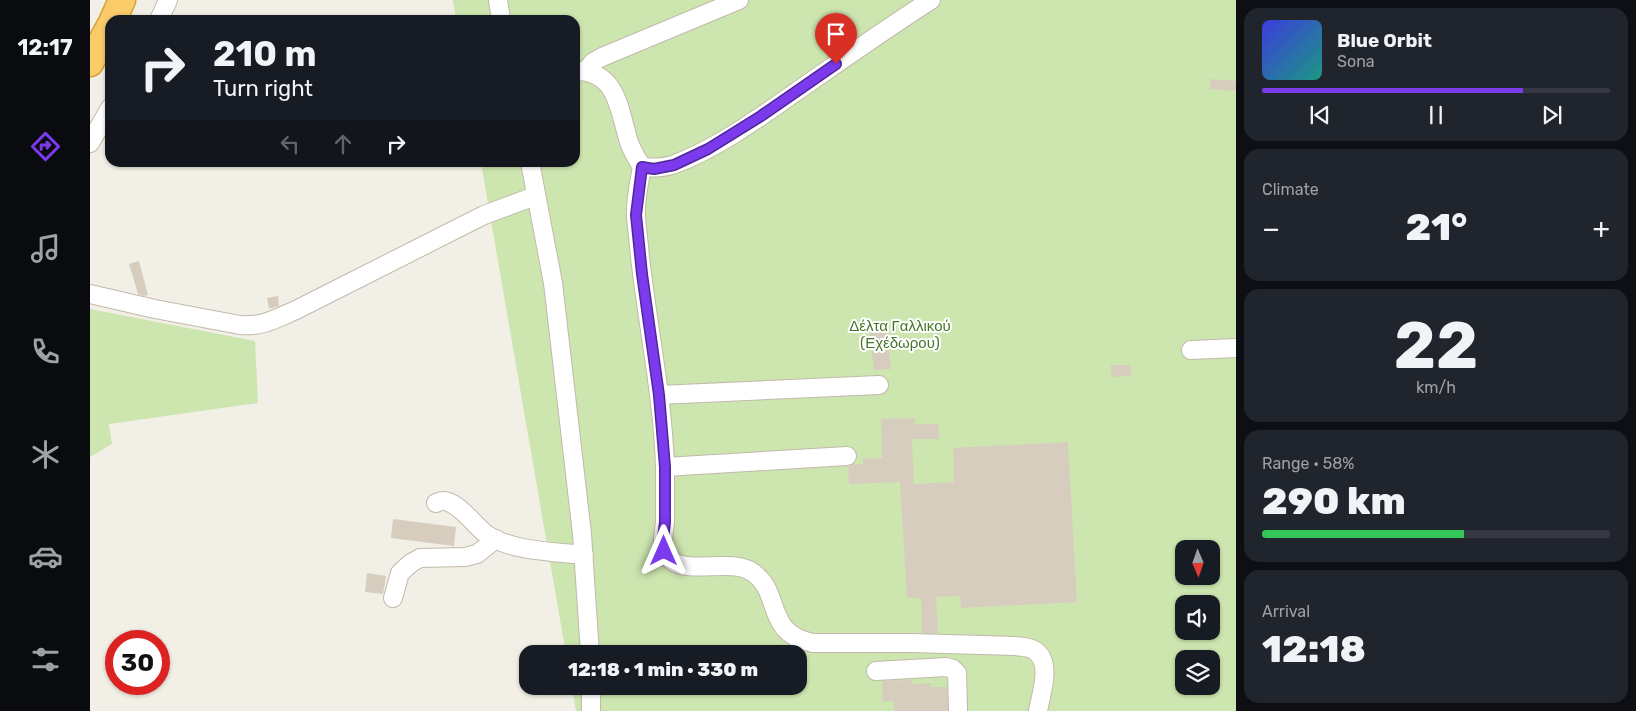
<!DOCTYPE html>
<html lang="en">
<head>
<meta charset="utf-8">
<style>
  :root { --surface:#171b24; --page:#20242c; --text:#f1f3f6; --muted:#9ea1a6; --line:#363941; --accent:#7c3aed }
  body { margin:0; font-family:Rubik,sans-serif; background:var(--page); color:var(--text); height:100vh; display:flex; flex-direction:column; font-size:19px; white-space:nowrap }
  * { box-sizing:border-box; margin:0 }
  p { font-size:16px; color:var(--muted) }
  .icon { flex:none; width:28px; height:28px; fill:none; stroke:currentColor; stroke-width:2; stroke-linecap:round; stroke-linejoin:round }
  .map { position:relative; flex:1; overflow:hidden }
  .side { display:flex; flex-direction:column; gap:8px; padding:8px; background:#0d0f14; width:400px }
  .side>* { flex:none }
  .banner { position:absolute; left:15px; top:15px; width:475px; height:152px; border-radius:15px; box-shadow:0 1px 4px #0004; background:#171b24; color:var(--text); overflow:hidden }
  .needle { width:32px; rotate:178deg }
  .tools { position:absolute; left:1085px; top:540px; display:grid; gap:10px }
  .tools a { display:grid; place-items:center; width:45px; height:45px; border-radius:10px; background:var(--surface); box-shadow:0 1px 4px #0004; font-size:25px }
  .speed { position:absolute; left:15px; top:630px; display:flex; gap:10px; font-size:25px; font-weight:700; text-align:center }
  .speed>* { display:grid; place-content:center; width:65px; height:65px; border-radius:50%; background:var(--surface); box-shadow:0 1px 4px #0004; line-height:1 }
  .speed .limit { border:8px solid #d22; background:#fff; color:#111 }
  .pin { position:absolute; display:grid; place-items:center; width:42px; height:42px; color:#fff; margin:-51px -21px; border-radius:50% 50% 50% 0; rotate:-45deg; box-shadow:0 0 5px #0007 }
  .pin .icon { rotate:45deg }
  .me { position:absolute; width:55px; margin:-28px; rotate:0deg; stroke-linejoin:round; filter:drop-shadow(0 0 4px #0008) }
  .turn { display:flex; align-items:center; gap:18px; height:105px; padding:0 25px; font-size:22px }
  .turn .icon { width:65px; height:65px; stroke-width:2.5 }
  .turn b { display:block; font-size:35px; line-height:42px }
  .lanes { display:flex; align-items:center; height:48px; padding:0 25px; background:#0003; justify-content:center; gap:25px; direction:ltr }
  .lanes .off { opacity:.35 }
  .big { font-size:38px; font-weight:800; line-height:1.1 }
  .side .tile { flex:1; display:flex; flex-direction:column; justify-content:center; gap:8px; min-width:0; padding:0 18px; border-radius:15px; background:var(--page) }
  .side .dial { align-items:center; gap:0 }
  .dial b { font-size:65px; line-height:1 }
  .song { display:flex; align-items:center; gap:15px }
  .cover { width:60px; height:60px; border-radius:8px; background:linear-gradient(135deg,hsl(240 70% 55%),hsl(170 70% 35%)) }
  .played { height:5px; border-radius:2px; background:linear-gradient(90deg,var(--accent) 75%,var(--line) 75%) }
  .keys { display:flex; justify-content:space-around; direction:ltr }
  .heat { display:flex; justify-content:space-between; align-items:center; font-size:28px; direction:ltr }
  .charge { height:8px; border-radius:4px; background:linear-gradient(90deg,#34c759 58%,var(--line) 0) }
  .trip { position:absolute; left:429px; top:645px; width:288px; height:50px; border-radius:15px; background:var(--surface); box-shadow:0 1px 4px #0004; font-weight:800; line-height:50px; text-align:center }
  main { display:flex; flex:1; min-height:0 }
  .menu { display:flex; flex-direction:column; width:90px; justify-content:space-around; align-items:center; background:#090b0e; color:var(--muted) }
  .menu .icon { width:35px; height:35px }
  .menu .active { color:var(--accent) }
  .menu b { font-size:22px; color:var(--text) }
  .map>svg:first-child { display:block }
  .green { fill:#cde6af; fill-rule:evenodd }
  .building { fill:#d7cdbe }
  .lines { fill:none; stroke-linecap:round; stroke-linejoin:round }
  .minor-casing { stroke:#c1b9ab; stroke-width:20 }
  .highway-casing { stroke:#d9a039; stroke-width:29 }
  .minor { stroke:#fff; stroke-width:18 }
  .highway { stroke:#facb69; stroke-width:26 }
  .route-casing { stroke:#51269a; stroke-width:12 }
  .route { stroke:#7c3aed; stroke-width:9 }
  .labels { text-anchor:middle; stroke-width:4; stroke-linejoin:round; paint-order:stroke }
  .park-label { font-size:15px; fill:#46752a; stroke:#fff }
</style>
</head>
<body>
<main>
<nav class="menu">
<b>12:17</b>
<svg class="icon active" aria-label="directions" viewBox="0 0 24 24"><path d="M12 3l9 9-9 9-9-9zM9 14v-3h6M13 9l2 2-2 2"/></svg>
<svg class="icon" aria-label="music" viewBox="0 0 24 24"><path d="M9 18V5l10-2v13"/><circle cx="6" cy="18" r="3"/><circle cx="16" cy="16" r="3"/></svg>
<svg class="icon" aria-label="phone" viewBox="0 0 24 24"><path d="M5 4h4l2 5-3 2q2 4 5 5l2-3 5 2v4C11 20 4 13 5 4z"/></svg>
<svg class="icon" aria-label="climate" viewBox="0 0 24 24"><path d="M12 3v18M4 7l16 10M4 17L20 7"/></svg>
<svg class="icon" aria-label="car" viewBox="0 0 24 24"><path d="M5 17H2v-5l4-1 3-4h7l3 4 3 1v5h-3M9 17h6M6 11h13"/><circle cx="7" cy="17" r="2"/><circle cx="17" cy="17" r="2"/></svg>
<svg class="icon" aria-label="filters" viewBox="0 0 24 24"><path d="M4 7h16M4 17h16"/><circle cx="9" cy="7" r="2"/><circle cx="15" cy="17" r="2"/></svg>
</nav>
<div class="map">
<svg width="1146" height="711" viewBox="0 0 1146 711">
  <rect width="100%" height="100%" fill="#f2efe6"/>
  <path class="green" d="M363,0h783v711h-660l-4,-25h226v-32h-232l-85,-491 94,-1v-142h-119zM1094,549h27v27h-27zM1094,604h27v27h-27zM1094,659h27v27h-27z
    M0,309l165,32 3,62 -149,21 3,20 -22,13z"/>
  <path class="building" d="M1121,79l25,2v10l-27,-2z
    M49,261l9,34 -4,1 -6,-2 -9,-30z
    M188,296l1,10 -10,3 -2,-11z
    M797,324l4,45 -17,1 -5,-44z
    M1021,365h20v11l-20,1z
    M825,418v6h23l1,15h-27l2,45 40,-2 -1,-34 115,-6 9,160 -116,6 -1,-12 -24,1 2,36h-16l-1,-35h-14l-7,-116 -51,2 -1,-17 5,-3h10v-5l19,-1 -1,-39z
    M303,519l63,8 -2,19 -63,-8z
    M277,573l19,3 -3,18 -18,-2z
    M822,680v4l18,-1 1,4h16l1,24h-54l-1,-10 -10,1 -1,-21z"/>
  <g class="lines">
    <g class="minor-casing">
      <path id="minor" d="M408,0l3,20
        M69,20l9,-20
        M485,71c43,-1 44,40 54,71 3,9 8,17 13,25 11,1 23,1 33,-3 42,-16 81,-44 118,-70 46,-32 91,-64 138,-94
        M496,71l7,-9 9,-5 137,-57
        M0,143l20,-35
        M440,162l23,121 29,251 8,120
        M552,167c-3,16 -7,33 -6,49 1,14 3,28 4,41 8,71 23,141 25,211 0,18 0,36 0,54 -1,9 -4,20 0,30 12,28 63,4 87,20 31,20 11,61 61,71h99l104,3c5,1 11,1 16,3 22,10 9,44 6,62
        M0,294l65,15 85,16c23,2 35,-6 56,-15l188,-95 51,-19
        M1101,350l45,-2
        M569,395l220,-10
        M575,467l182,-11
        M346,503c2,-1 5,-2 7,-2 15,0 32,25 43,33 23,17 70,18 98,21
        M303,598l7,-25 11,-10 9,-5 45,-1 12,-3 19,-15
        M786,671l70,-4 7,2 4,4 1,36
        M501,686v25"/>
    </g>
    <g class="highway-casing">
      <path id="highway" d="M23,20l9,-20
        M0,63l20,-37"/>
    </g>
    <use href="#minor" class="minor"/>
    <use href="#highway" class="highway"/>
  </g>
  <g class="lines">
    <g class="route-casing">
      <path id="route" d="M574,551l-1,-12 2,-17v-55l-6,-72 -17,-121 -6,-59 6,-48 12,2 20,-4 34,-16 53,-33 75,-52"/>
    </g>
    <use href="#route" class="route"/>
  </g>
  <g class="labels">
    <g class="park-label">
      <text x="810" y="331">Δέλτα Γαλλικού<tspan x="810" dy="17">(Εχέδωρου)</tspan></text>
    </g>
  </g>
</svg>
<div class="tools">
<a><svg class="needle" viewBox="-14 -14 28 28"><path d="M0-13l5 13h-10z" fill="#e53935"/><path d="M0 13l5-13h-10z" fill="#9ea1a6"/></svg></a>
<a><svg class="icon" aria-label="sound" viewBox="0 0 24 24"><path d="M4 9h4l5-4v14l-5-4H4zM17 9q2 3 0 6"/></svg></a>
<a><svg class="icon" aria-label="layers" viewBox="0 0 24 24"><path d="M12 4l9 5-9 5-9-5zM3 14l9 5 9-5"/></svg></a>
</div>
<div class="speed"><div class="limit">30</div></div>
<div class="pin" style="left:746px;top:64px;background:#d93025"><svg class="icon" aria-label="arrive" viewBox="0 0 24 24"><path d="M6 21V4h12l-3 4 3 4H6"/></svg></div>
<svg class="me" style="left:574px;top:551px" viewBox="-20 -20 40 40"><path d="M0-17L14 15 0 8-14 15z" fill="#7c3aed" stroke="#fff" stroke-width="4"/></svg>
<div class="trip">12:18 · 1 min · 330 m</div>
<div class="banner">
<div class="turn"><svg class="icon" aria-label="right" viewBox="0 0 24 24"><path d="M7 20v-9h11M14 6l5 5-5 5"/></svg><div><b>210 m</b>Turn right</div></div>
<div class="lanes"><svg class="icon off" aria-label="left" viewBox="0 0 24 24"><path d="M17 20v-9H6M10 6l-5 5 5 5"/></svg><svg class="icon off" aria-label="ahead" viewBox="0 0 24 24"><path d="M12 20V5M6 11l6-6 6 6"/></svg><svg class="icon" aria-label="right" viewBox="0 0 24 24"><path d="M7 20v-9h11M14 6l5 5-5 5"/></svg></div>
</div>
</div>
<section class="side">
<div class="tile">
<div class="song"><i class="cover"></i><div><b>Blue Orbit</b><p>Sona</p></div></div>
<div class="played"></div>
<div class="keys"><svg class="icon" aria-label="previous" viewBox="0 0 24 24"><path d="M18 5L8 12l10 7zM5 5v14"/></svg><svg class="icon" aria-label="pause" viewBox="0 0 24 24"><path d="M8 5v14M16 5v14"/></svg><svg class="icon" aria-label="next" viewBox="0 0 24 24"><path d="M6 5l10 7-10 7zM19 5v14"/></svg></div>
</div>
<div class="tile"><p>Climate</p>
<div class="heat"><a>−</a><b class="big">21°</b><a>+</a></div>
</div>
<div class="tile dial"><b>22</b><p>km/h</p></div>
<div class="tile"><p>Range · 58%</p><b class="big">290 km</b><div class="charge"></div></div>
<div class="tile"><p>Arrival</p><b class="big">12:18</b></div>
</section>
</main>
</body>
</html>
